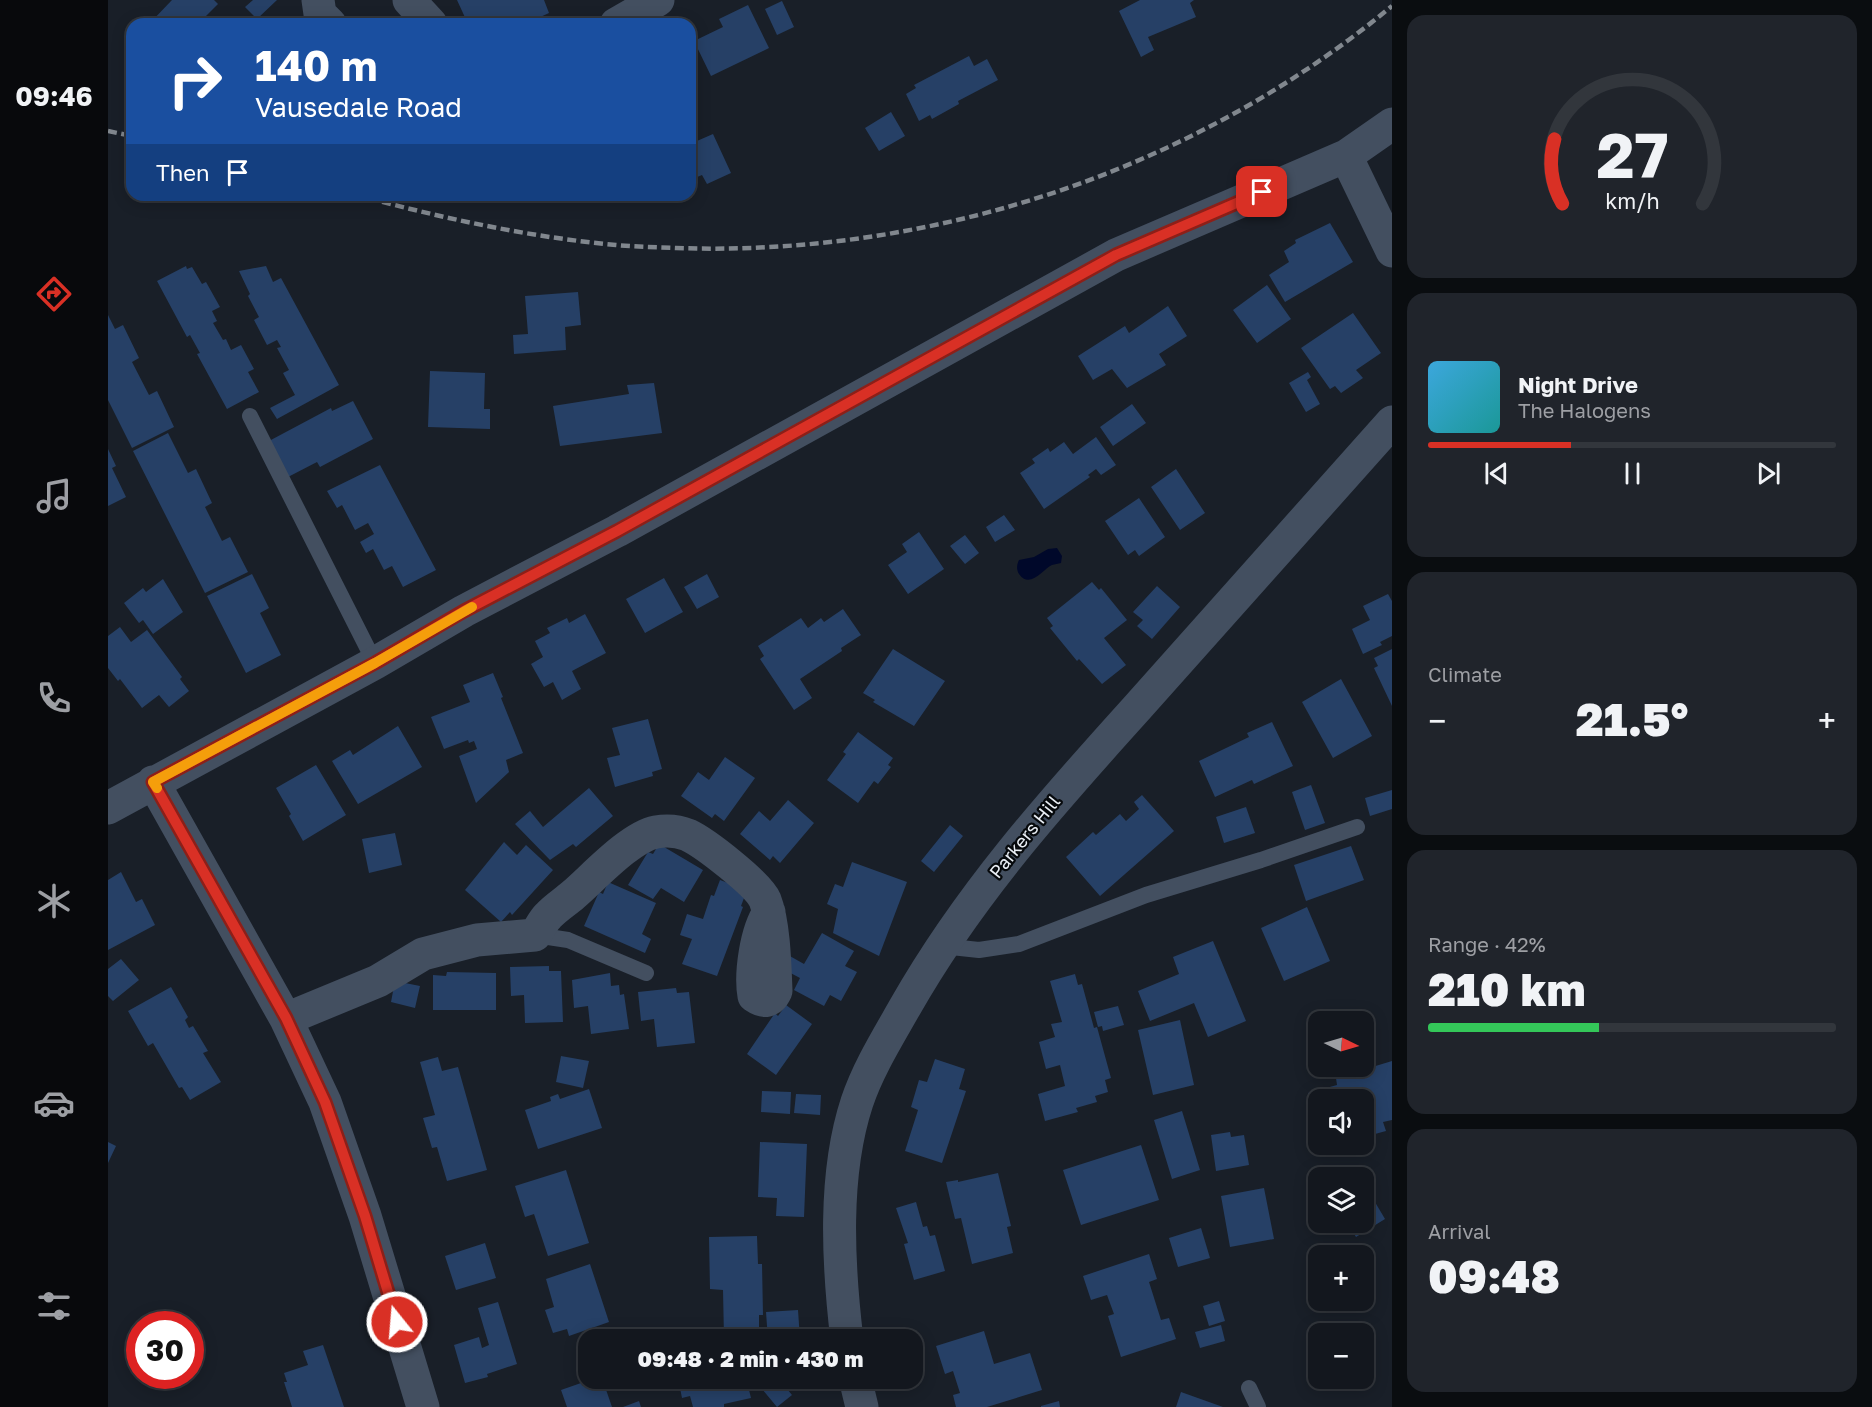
<!DOCTYPE html>
<html lang="en">
<head>
<meta charset="utf-8">
<style>
  :root { --surface:#13171e; --page:#20242b; --text:#f1f3f6; --muted:#9d9fa4; --line:#32363c; --accent:#d93025 }
  body { margin:0; font-family:"Golos Text",sans-serif; background:var(--page); color:var(--text); height:100vh; display:flex; flex-direction:column; font-size:22px; white-space:nowrap }
  * { box-sizing:border-box; margin:0 }
  p { font-size:20px; color:var(--muted) }
  .icon { flex:none; width:33px; height:33px; fill:none; stroke:currentColor; stroke-width:2; stroke-linecap:round; stroke-linejoin:round }
  .map { position:relative; flex:1; overflow:hidden }
  .panel { display:flex; flex-direction:column; gap:15px; padding:15px; background:#0a0d10; width:480px }
  .panel>* { flex:none }
  .banner { position:absolute; left:18px; top:18px; width:570px; height:183px; border-radius:18px; box-shadow:0 3px 15px #0003,0 0 0 2px var(--line); background:#1a4fa0; color:#fff; overflow:hidden }
  .needle { width:39px; rotate:95deg }
  .tools { position:absolute; left:1200px; top:1011px; display:grid; gap:12px }
  .tools a { display:grid; place-items:center; width:66px; height:66px; border-radius:12px; background:var(--surface); box-shadow:0 3px 15px #0003,0 0 0 2px var(--line); font-size:30px }
  .speed { position:absolute; left:18px; top:1311px; display:flex; gap:12px; font-size:30px; font-weight:700; text-align:center }
  .speed>* { display:grid; place-content:center; width:78px; height:78px; border-radius:50%; background:var(--surface); box-shadow:0 3px 15px #0003,0 0 0 2px var(--line); line-height:1 }
  .speed .limit { border:9px solid #d22; background:#fff; color:#111 }
  .pin { position:absolute; display:grid; place-items:center; width:51px; height:51px; color:#fff; margin:-26px; border-radius:12px; box-shadow:0 3px 9px #0006 }
  .me { position:absolute; width:66px; margin:-33px; rotate:343deg; stroke-linejoin:round; filter:drop-shadow(0 0 4px #0008) }
  .turn { display:flex; align-items:center; gap:21px; height:126px; padding:0 30px; font-size:27px }
  .turn .icon { width:78px; height:78px; stroke-width:2.5 }
  .turn b { display:block; font-size:42px; line-height:51px }
  .then { display:flex; align-items:center; height:57px; padding:0 30px; background:#0003; gap:12px; font-size:22px }
  .big { font-size:45px; font-weight:800; line-height:1.1 }
  .panel .widget { flex:1; display:flex; flex-direction:column; justify-content:center; gap:9px; min-width:0; padding:0 21px; border-radius:18px; background:var(--page) }
  .panel .dial { align-items:center; gap:0 }
  .dial svg { height:156px; overflow:visible; fill:none; stroke:var(--line); stroke-width:7; stroke-linecap:round; text-anchor:middle }
  .dial text { fill:var(--text); stroke:none }
  .song { display:flex; align-items:center; gap:18px }
  .cover { width:72px; height:72px; border-radius:9px; background:linear-gradient(135deg,hsl(200 70% 55%),hsl(180 70% 35%)) }
  .played { height:6px; border-radius:3px; background:linear-gradient(90deg,var(--accent) 35%,var(--line) 35%) }
  .keys { display:flex; justify-content:space-around; direction:ltr }
  .heat { display:flex; justify-content:space-between; align-items:center; font-size:33px; direction:ltr }
  .charge { height:9px; border-radius:4px; background:linear-gradient(90deg,#34c759 42%,var(--line) 0) }
  .trip { position:absolute; left:470px; top:1329px; width:345px; height:60px; border-radius:18px; background:var(--surface); box-shadow:0 3px 15px #0003,0 0 0 2px var(--line); font-weight:800; line-height:60px; text-align:center }
  main { display:flex; flex:1; min-height:0 }
  .tab-bar { display:flex; flex-direction:column; width:108px; justify-content:space-around; align-items:center; background:#08090c; color:var(--muted) }
  .tab-bar .icon { width:42px; height:42px }
  .tab-bar .current { color:var(--accent) }
  .tab-bar b { font-size:27px; color:var(--text) }
  .map>svg:first-child { display:block }
  .water { fill:#00082a }
  .building { fill:#264066 }
  .lines { fill:none; stroke-linecap:round; stroke-linejoin:round }
  .service { stroke:#434f60; stroke-width:16 }
  .minor { stroke:#434f60; stroke-width:33 }
  .rail { stroke:#81878e; stroke-width:4.5; stroke-dasharray:9 4.5; stroke-linecap:butt }
  .route-casing { stroke:#8d1f18; stroke-width:15 }
  .route { stroke:#d93025; stroke-width:10 }
  .slow { stroke:#f59e0b; stroke-width:10 }
  .labels { text-anchor:middle; stroke-width:4.5; stroke-linejoin:round; paint-order:stroke }
  .street-label { font-size:18px; fill:#eaeff5; stroke:#06090c }
</style>
</head>
<body>
<main>
<nav class="tab-bar">
<b>09:46</b>
<svg class="icon current" aria-label="directions" viewBox="0 0 24 24"><path d="M12 3l9 9-9 9-9-9zM9 14v-3h6M13 9l2 2-2 2"/></svg>
<svg class="icon" aria-label="music" viewBox="0 0 24 24"><path d="M9 18V5l10-2v13"/><circle cx="6" cy="18" r="3"/><circle cx="16" cy="16" r="3"/></svg>
<svg class="icon" aria-label="phone" viewBox="0 0 24 24"><path d="M5 4h4l2 5-3 2q2 4 5 5l2-3 5 2v4C11 20 4 13 5 4z"/></svg>
<svg class="icon" aria-label="climate" viewBox="0 0 24 24"><path d="M12 3v18M4 7l16 10M4 17L20 7"/></svg>
<svg class="icon" aria-label="car" viewBox="0 0 24 24"><path d="M5 17H2v-5l4-1 3-4h7l3 4 3 1v5h-3M9 17h6M6 11h13"/><circle cx="7" cy="17" r="2"/><circle cx="17" cy="17" r="2"/></svg>
<svg class="icon" aria-label="filters" viewBox="0 0 24 24"><path d="M4 7h16M4 17h16"/><circle cx="9" cy="7" r="2"/><circle cx="15" cy="17" r="2"/></svg>
</nav>
<div class="map">
<svg width="1284" height="1407" viewBox="0 0 1284 1407">
  <rect width="100%" height="100%" fill="#191f28"/>
  <path class="water" d="M949,548l5,8 -1,7c-3,1 -6,1 -9,2 -8,3 -22,25 -33,9 -3,-5 -2,-10 0,-14l15,-3 14,-8z"/>
  <path class="building" d="M64,0h42l4,4 -20,20h-49z
    M145,0h24l-20,19 -12,-12z
    M349,0h87l5,13 -24,11h-3l-2,-3 -6,3h-46z
    M1032,0h54l-4,3 6,14 -48,20 6,13 -13,7 -22,-46z
    M674,1l12,26 -17,8 -12,-26z
    M640,5l21,43 -58,28 -17,-35 29,-14 -4,-8z
    M861,56l5,10 13,-7 11,21 -40,21 1,3 -27,15 -2,-4 -11,6 -13,-27 10,-6 -2,-3z
    M783,112l14,24 -26,15 -14,-23z
    M605,134l18,39 -24,11 -5,-9 -12,5v-36z
    M1222,223l23,39 -68,40 -16,-27 20,-13 -5,-11 12,-8 -1,-3z
    M78,266l1,3 5,-2 10,17 4,-2 14,25 -8,4 5,10 -4,2 10,17 3,-1 5,11 10,-5 13,24 -6,3 11,20 -32,17 -30,-55 3,-1 -10,-18 -3,2 -30,-56z
    M158,266l7,16 8,-4 58,107 -62,34 -7,-11 25,-13 -12,-22 6,-3 -12,-22 4,-1 -4,-7 -10,5 -13,-25 5,-3 -11,-21 2,-2 -11,-23z
    M1159,285l24,34 -34,24 -24,-33z
    M470,292l3,33 -16,2 1,23 -52,4 -1,-19 15,-1 -3,-38z
    M1060,306l19,30 -28,18 7,11 -39,23 -15,-19 -19,11 -15,-24 47,-30 4,7z
    M1245,313l28,40 -25,17 7,8 -22,15 -6,-7 -5,3 -29,-41z
    M0,315l7,14 8,-4 16,33 -7,4 17,33 8,-4 17,36 -42,21 -24,-48z
    M322,371l55,2 -1,36h6v20l-62,-2z
    M1200,372l3,5 -4,3 13,24 -14,8 -17,-29z
    M546,383l8,50 -102,13 -7,-40 76,-12 -2,-9z
    M245,401l20,38 -53,28 -3,-5 -29,15 -19,-36 62,-33 1,3z
    M1024,404l14,19 -33,23 -13,-19z
    M60,433l20,40 8,-4 16,34 -7,4 17,34 8,-4 18,35 -43,21 -72,-142z
    M988,437l20,28 -15,10 -5,-6 -8,6 2,2 -46,32 -24,-36 15,-10 -3,-4 16,-11 2,4 14,-10 9,12z
    M0,449l8,17 -4,2 14,29 -18,9z
    M272,465l56,105 -33,17 -11,-21 -8,4 -11,-21 -7,4 -6,-11 14,-8 -6,-11 -13,7 -13,-25 -5,3 -10,-17z
    M1068,469l29,44 -25,17 -29,-43z
    M1031,498l26,39 -26,19 -4,-6 -7,5 -23,-34z
    M896,515l11,15 -20,12 -9,-15z
    M811,532l25,37 -36,25 -20,-29 19,-13 -5,-8z
    M857,535l14,18 -14,11 -15,-18z
    M144,574l17,34 -9,5 21,42 -35,18 -39,-77z
    M599,574l12,23 -22,12 -13,-22z
    M556,578l19,34 -38,21 -19,-34z
    M55,579l20,33 -30,22 -10,-14 -4,3 -15,-20 19,-15 3,4z
    M984,582l7,8 2,-2 26,32 -23,18 22,27 -24,19 -23,-25 -2,2 -27,-33 3,-2 -6,-8z
    M1049,586l23,21 -28,32 -15,-13 6,-6 -10,-8z
    M1280,594l4,7v35l-12,6 2,3 -19,9 -11,-25 18,-9 -7,-14z
    M735,609l18,26 -20,13 1,3 -42,28 12,19 -18,12 -34,-51 4,-3 -6,-10 43,-28 7,10 13,-10 3,4z
    M477,614l21,39 -34,18 9,18 -19,11 -9,-18 -9,5 -13,-23 12,-7 -8,-16 15,-8 -3,-5 20,-10 2,5z
    M12,627l11,15 16,-12 35,47 -2,2 9,12 -20,16 -10,-12 -17,13 -22,-29 -2,2 -10,-13v-32z
    M785,649l52,32 -31,45 -41,-24 2,-2 -12,-7z
    M1284,649v57l-18,-38 4,-2 -4,-8z
    M385,673l10,24 -2,1 22,55 -17,7 3,12 -33,31 -17,-47 18,-7 -3,-8 -5,2 -1,-3 -24,9 -13,-32 39,-15 -7,-17z
    M1233,679l31,57 -39,22 -31,-56z
    M540,719l14,50 -10,3 1,4 -38,11 -8,-29 13,-3 -8,-27z
    M1164,722l21,44 -39,18 -2,-4 -37,17 -16,-36 50,-24 -2,-4z
    M290,726l24,41 -64,37 -26,-43 18,-11 3,5z
    M750,732l35,26 -5,7 3,2 -13,17 -4,-3 -16,22 -31,-23 19,-26 -3,-2z
    M617,757l30,21 -31,43 -9,-7 -3,4 -31,-22 17,-24 11,8z
    M208,765l30,50 -43,26 -14,-25 2,-2 -15,-26z
    M1203,785l14,38 -20,7 -13,-38z
    M481,788l24,28 -37,31 -3,-3 -23,16 -35,-36 15,-13 13,16z
    M1284,790v19l-22,7 -5,-18z
    M1034,795l32,36 -74,65 -34,-39 27,-25 3,3 24,-21 6,7 13,-12 -5,-7z
    M680,800l26,23 -34,40 -7,-7 -3,4 -30,-26 19,-23 11,10z
    M1138,807l9,26 -31,10 -8,-26z
    M842,825l13,11 -29,36 -13,-11z
    M287,833l7,32 -33,8 -7,-34z
    M396,842l13,13 9,-10 27,25 -41,45 -2,-3 -9,10 -36,-32z
    M551,844l44,26 -19,32 -23,-14 -8,11 -25,-14 20,-33 5,2z
    M1243,846l13,34 -58,21 -12,-36z
    M744,862l55,20 -28,74 -46,-23 5,-24 -11,-5 8,-20 8,3z
    M13,872l15,30 6,-3 13,26 -47,25v-70z
    M612,880l27,10 -6,16 2,1 -26,69 -35,-12 10,-25 -12,-4 7,-21 16,5 8,-24 3,1z
    M500,882l48,21 -14,31 9,5 -6,14 -61,-27 15,-34 4,2z
    M1199,907l23,54 -46,20 -23,-53z
    M714,933l32,18 -9,15 12,6 -16,29 -11,-6 -6,11 -30,-16 6,-12 -19,-10 7,-13 16,9z
    M1105,941l33,80 -38,16 -14,-34 -44,18 -12,-30 41,-17 -6,-17z
    M13,959l18,21 -26,21 -5,-5v-27z
    M441,966v5h12l2,51 -38,1 -1,-28 -13,1 -1,-29z
    M339,972l49,1v37h-63v-35l13,1z
    M502,973l1,13 8,-1 1,10 4,-1 5,35 -38,5 -3,-28 -14,2 -2,-28z
    M967,974l3,11 4,-1 12,44 3,-1 14,51 -6,2 3,12 -13,4 2,6 -21,6 2,4 -33,9 -7,-27 27,-8 -5,-21 -14,4 -7,-27 16,-5 -4,-13 11,-2 -12,-41z
    M287,981l25,5 -5,22 -24,-6z
    M63,987l17,30 -3,3 4,8 4,-2 15,25 -5,2 18,29 -31,18 -8,-13 -3,1 -26,-45 -5,3 -20,-35z
    M568,988l1,5 12,-1 6,51 -38,4 -3,-28 -13,2 -3,-29z
    M678,1005l26,19 -36,51 -29,-21 28,-41 3,3z
    M1010,1006l6,19 -21,6 -1,-5 -4,1 -4,-15z
    M1072,1020l14,65 -41,10 -15,-65z
    M453,1056l28,5 -6,27 -27,-6z
    M330,1057l4,14 16,-4 29,103 -40,11 -10,-34 -5,1 -9,-30 12,-3 -15,-53z
    M827,1059l30,10 -6,20 7,2 -24,72 -37,-12 13,-41 -7,-3 8,-27 8,2z
    M1284,1061v59l-9,2 3,9 -22,6v-37h-46v29l-10,-36 29,-8 -1,-7z
    M481,1089l13,39 -64,21 -13,-39 26,-9 -1,-4 8,-3 2,5z
    M654,1091l29,1 -1,22 -29,-2z
    M688,1094l25,1 -1,20 -26,-2z
    M1074,1111l18,59 -28,9 -18,-59z
    M1122,1132l1,5 13,-2 5,30 -33,6 -5,-36z
    M0,1142l8,4 -8,17z
    M652,1142l47,2 -3,73 -28,-1 1,-18 -19,-1z
    M1033,1145l18,55 -78,25 -18,-55z
    M458,1170l23,73 -41,13 -14,-42 -9,3 -10,-31z
    M890,1173l13,53 -4,1 6,26 -41,11 -11,-46 -6,1 -9,-37 12,-2v2z
    M1156,1188l10,51 -44,8 -9,-51z
    M1264,1197l13,22 -29,18 -9,-15h17v-20z
    M808,1202l7,25 4,-1 3,10 5,-1 10,36 -31,9 -10,-36 4,-1 -12,-35z
    M1093,1228l9,30 -32,9 -9,-29z
    M649,1236l1,28h4l1,51h-4v17h-6v5l-29,1 -1,-48 -13,-1 -1,-52z
    M377,1243l11,35 -40,12 -11,-34z
    M1041,1254l8,25 -8,3 12,38 8,-2 7,21 -55,18 -13,-41 6,-2 -7,-19 -16,5 -8,-24z
    M482,1264l19,58 -40,14 -2,-7 -14,4 -8,-23 9,-3 -8,-28z
    M1111,1301l6,20 -16,5 -6,-20z
    M390,1302l19,62 -30,10 1,3 -23,6 -11,-38 25,-8 3,11 7,-3 -11,-37z
    M690,1310l2,29 -32,1 -2,-28z
    M1113,1325l4,16 -25,7 -5,-16z
    M876,1331l10,33 36,-11 12,37 -55,17h-31l-3,-12 7,-2 -7,-22 -8,3 -9,-28z
    M215,1345l21,62h-52l-8,-25h3l-3,-9 24,-8 -5,-14z
    M480,1376v2h14l10,29h-45l-6,-17 20,-7 -1,-5z
    M570,1378h68l5,20 -27,6v3h-31l-3,-11 -8,2z
    M645,1378h25l14,17 -15,12z
    M1073,1392l42,15h-47z
    M531,1401l2,6h-18z
    M951,1401l1,6h-19v-1z"/>
  <g class="lines">
    <path class="service" d="M142,416l125,247
      M427,935l33,5 78,33
      M834,946l37,4 40,-6 127,-49 115,-35 96,-33
      M1141,1388l9,19"/>
    <path class="minor" d="M210,0l2,14 10,10
      M301,0l22,24
      M508,24l42,-24
      M1238,156l46,95
      M45,782l133,237 39,83 40,114 58,191
      M0,808l267,-145 89,-52 153,-80 499,-276 230,-99 46,-32
      M178,1019l92,-38 45,-27 54,-14 58,-5c5,-7 8,-14 13,-19 7,-8 17,-14 25,-21 20,-17 57,-58 83,-63 11,-2 22,-1 32,3 17,8 70,49 77,65 9,23 10,65 11,91 -5,11 -12,12 -22,5 -4,-22 2,-65 15,-84
      M739,1340c-9,-76 -14,-165 10,-238 11,-33 31,-65 48,-95 63,-111 146,-204 231,-298 86,-96 171,-192 256,-287
      M747,1378l7,29"/>
    <path class="rail" d="M0,131l24,5
      M248,195c86,23 172,42 260,50 20,2 40,2 60,3 257,9 518,-78 716,-242"/>
  </g>
  <g class="lines">
    <g class="route-casing">
      <path id="route" d="M289,1322l-32,-106 -40,-114 -39,-84 -133,-236 222,-119 89,-52 153,-80 499,-276 146,-63"/>
    </g>
    <use href="#route" class="route"/>
    <path class="slow" d="M49,788l-4,-6 222,-119 97,-56"/>
  </g>
  <g class="labels">
    <g class="street-label">
      <text transform="translate(917 837) rotate(-51)" y="6">Parkers Hill</text>
    </g>
  </g>
</svg>
<div class="tools">
<a><svg class="needle" viewBox="-14 -14 28 28"><path d="M0-13l5 13h-10z" fill="#e53935"/><path d="M0 13l5-13h-10z" fill="#9d9fa4"/></svg></a>
<a><svg class="icon" aria-label="sound" viewBox="0 0 24 24"><path d="M4 9h4l5-4v14l-5-4H4zM17 9q2 3 0 6"/></svg></a>
<a><svg class="icon" aria-label="layers" viewBox="0 0 24 24"><path d="M12 4l9 5-9 5-9-5zM3 14l9 5 9-5"/></svg></a>
<a>+</a>
<a>−</a>
</div>
<div class="speed"><div class="limit">30</div></div>
<div class="pin" style="left:1154px;top:192px;background:#d93025"><svg class="icon" aria-label="arrive" viewBox="0 0 24 24"><path d="M6 21V4h12l-3 4 3 4H6"/></svg></div>
<svg class="me" style="left:289px;top:1322px" viewBox="-20 -20 40 40"><circle r="17" fill="#d93025" stroke="#fff" stroke-width="3"/><path d="M0-11L8 9 0 5-8 9z" fill="#fff"/></svg>
<div class="trip">09:48 · 2 min · 430 m</div>
<div class="banner">
<div class="turn"><svg class="icon" aria-label="right" viewBox="0 0 24 24"><path d="M7 20v-9h11M14 6l5 5-5 5"/></svg><div><b>140 m</b>Vausedale Road</div></div>
<div class="then">Then<svg class="icon" aria-label="arrive" viewBox="0 0 24 24"><path d="M6 21V4h12l-3 4 3 4H6"/></svg></div>
</div>
</div>
<section class="panel">
<div class="widget dial"><svg viewBox="0 0 100 80">
<path d="M14 69A42 42 0 1 1 86 69"/>
<path d="M14 69A42 42 0 0 1 10 36" stroke="#d93025"/>
<text x="50" y="56" font-size="32" font-weight="700">27</text>
<text x="50" y="72" font-size="11">km/h</text>
</svg></div>
<div class="widget">
<div class="song"><i class="cover"></i><div><b>Night Drive</b><p>The Halogens</p></div></div>
<div class="played"></div>
<div class="keys"><svg class="icon" aria-label="previous" viewBox="0 0 24 24"><path d="M18 5L8 12l10 7zM5 5v14"/></svg><svg class="icon" aria-label="pause" viewBox="0 0 24 24"><path d="M8 5v14M16 5v14"/></svg><svg class="icon" aria-label="next" viewBox="0 0 24 24"><path d="M6 5l10 7-10 7zM19 5v14"/></svg></div>
</div>
<div class="widget"><p>Climate</p>
<div class="heat"><a>−</a><b class="big">21.5°</b><a>+</a></div>
</div>
<div class="widget"><p>Range · 42%</p><b class="big">210 km</b><div class="charge"></div></div>
<div class="widget"><p>Arrival</p><b class="big">09:48</b></div>
</section>
</main>
</body>
</html>
